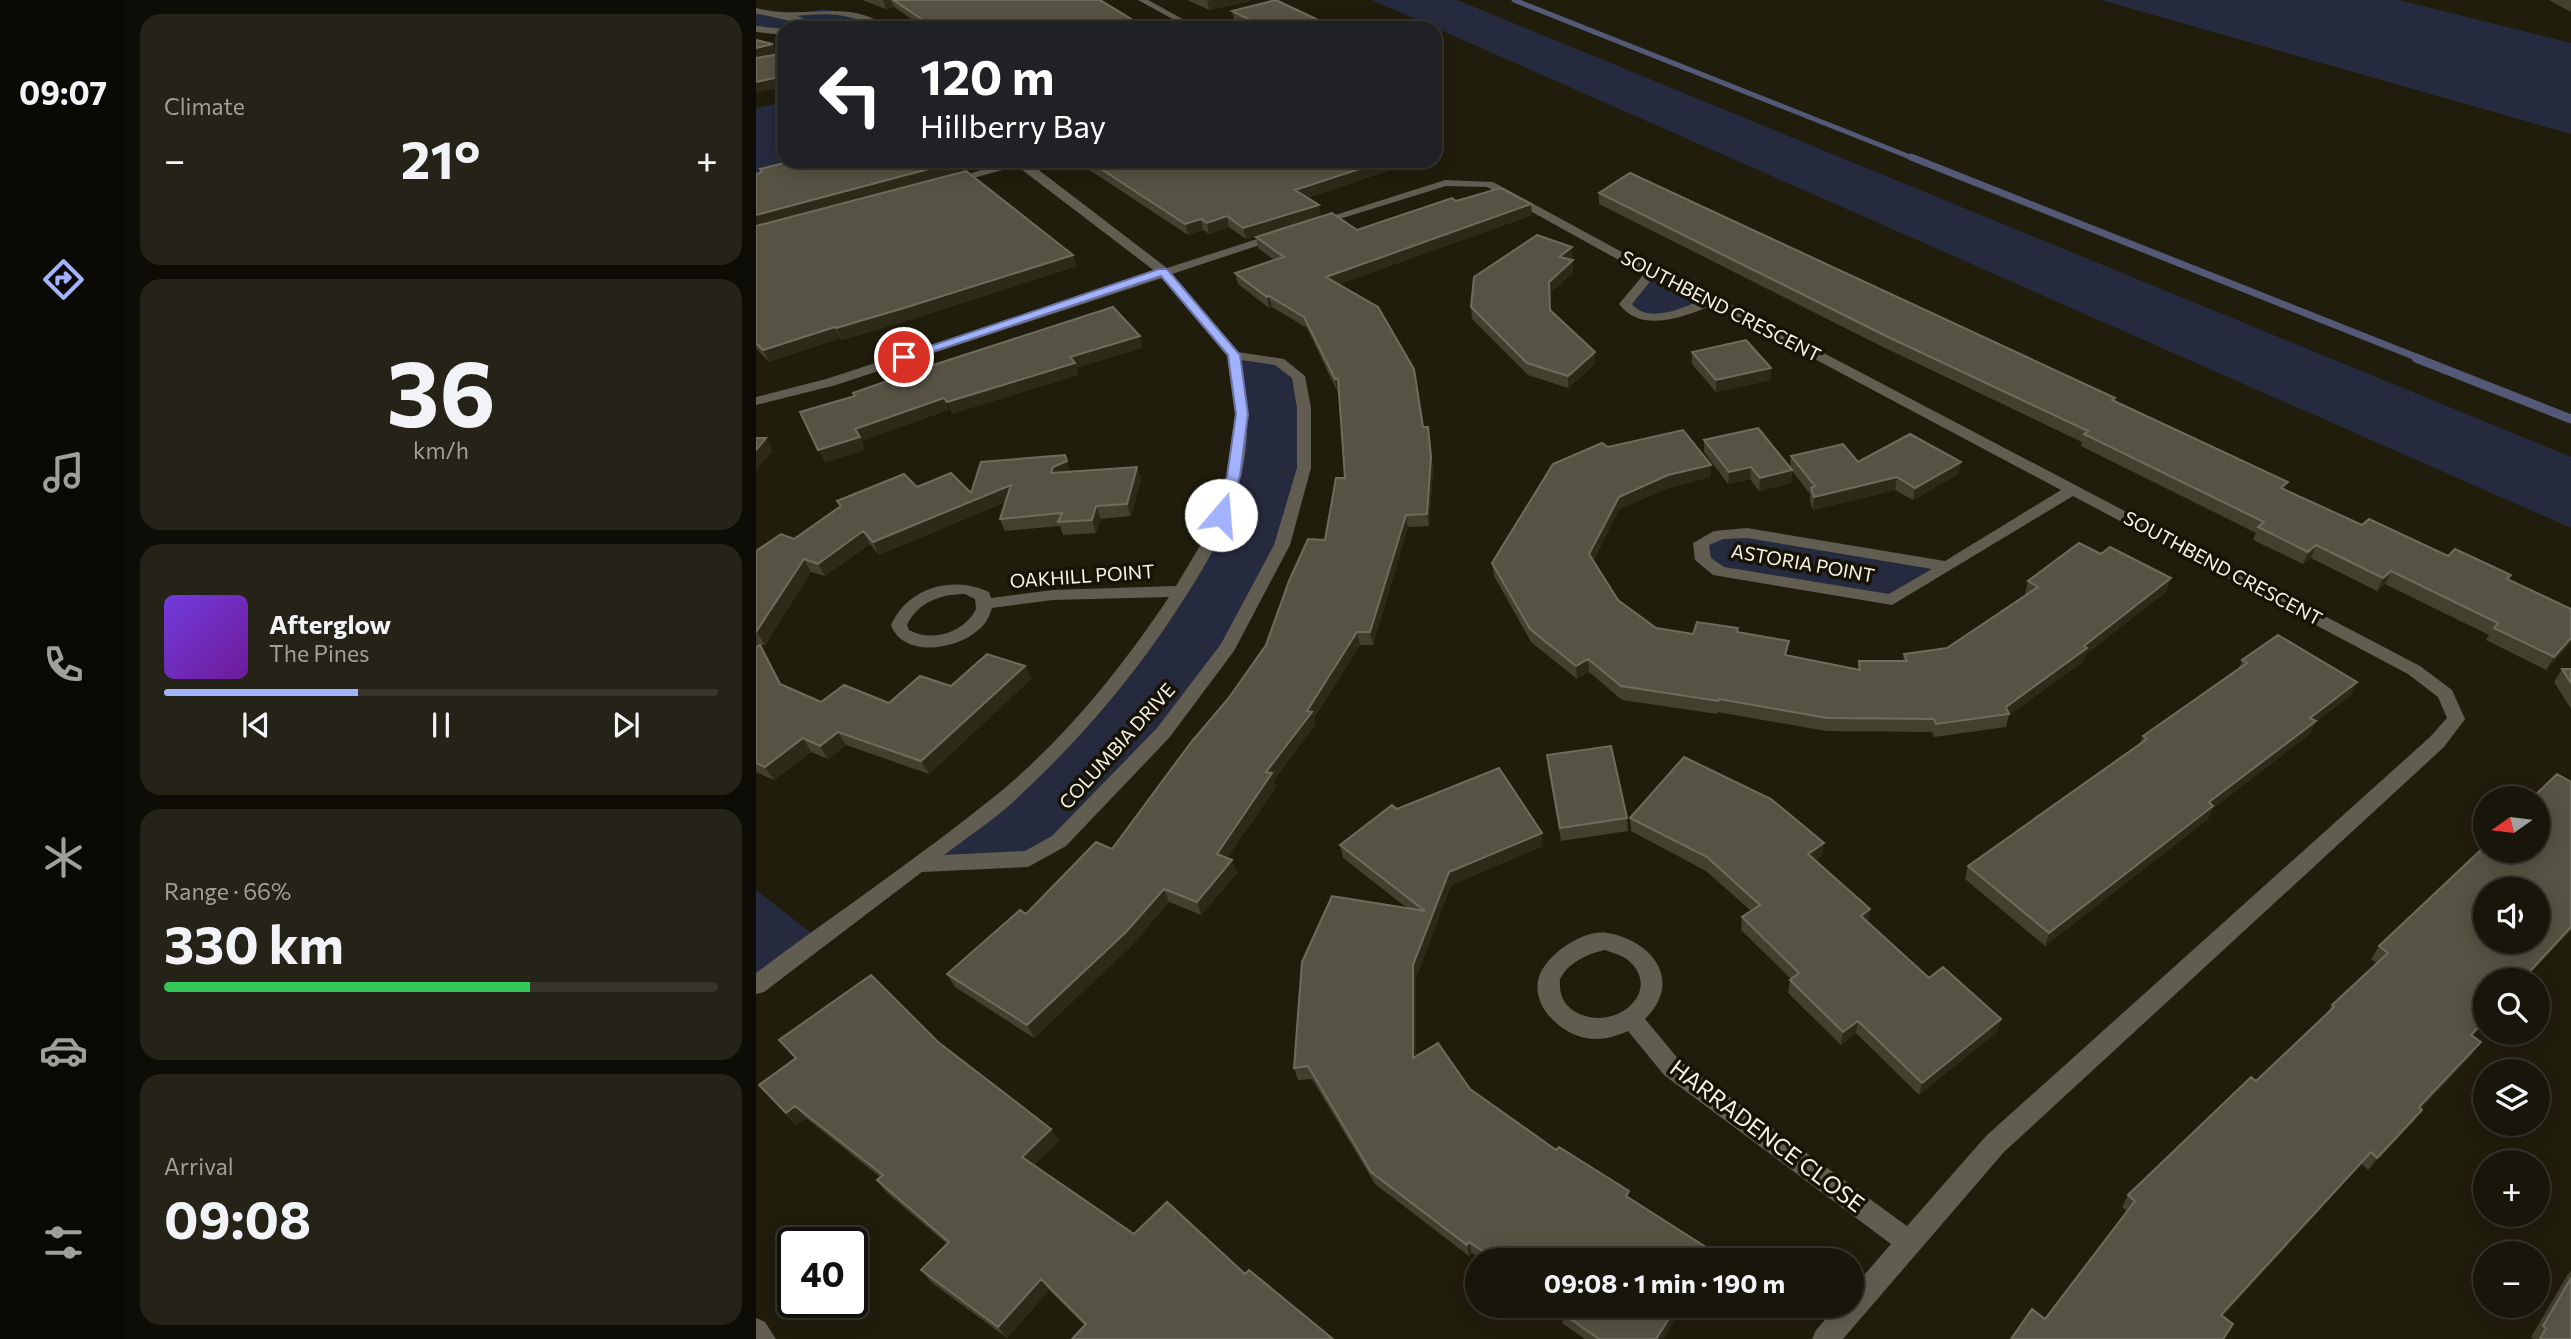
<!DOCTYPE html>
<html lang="en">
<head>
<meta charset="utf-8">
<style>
  :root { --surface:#18160a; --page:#252318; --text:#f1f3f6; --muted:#9f9f9c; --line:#36352b; --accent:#a3b2fd }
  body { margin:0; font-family:Commissioner,sans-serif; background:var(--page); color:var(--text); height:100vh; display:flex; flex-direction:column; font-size:26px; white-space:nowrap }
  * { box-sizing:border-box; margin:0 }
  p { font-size:23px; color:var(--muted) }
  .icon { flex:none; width:38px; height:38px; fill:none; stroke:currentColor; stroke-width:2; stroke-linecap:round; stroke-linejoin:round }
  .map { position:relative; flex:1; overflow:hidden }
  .details { display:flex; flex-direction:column; gap:14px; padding:14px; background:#0d0c06; width:630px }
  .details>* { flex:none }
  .hud { position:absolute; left:21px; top:21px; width:665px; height:147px; border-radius:21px; box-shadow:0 4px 18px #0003,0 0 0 2px var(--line); background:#202124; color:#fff; overflow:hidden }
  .needle { width:46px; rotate:256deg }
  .controls { position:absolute; left:1717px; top:786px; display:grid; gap:14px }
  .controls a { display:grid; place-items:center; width:77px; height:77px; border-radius:50%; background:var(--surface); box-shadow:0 4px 18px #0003,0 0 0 2px var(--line); font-size:35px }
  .speed { position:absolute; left:21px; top:1227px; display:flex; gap:14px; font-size:35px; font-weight:700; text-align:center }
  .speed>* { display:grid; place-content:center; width:91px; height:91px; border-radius:50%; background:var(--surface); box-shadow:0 4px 18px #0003,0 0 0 2px var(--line); line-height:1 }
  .speed .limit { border:4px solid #111; border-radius:10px; background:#fff; color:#111 }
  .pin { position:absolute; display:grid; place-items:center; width:60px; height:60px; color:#fff; margin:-30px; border:4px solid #fff; border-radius:50%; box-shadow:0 2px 7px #0007 }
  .me { position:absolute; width:77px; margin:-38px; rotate:18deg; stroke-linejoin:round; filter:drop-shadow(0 0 5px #0008) }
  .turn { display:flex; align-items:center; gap:24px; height:147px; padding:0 28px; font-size:32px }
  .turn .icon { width:91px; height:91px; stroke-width:2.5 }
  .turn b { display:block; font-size:49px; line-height:60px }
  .big { font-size:52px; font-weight:700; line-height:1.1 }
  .details .card { flex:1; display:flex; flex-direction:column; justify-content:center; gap:10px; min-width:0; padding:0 24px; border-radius:21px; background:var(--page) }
  .details .dial { align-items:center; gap:0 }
  .dial b { font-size:91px; line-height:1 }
  .song { display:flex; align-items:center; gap:21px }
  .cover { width:84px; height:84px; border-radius:10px; background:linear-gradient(135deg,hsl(260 70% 55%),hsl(280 70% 35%)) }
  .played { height:7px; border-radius:4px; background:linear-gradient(90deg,var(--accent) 35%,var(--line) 35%) }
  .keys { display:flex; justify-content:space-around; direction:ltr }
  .heat { display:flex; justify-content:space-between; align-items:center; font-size:38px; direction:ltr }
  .charge { height:10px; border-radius:5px; background:linear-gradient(90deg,#34c759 66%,var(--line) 0) }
  .trip { position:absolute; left:709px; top:1248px; width:399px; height:70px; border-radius:35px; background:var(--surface); box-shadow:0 4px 18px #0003,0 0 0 2px var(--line); font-weight:700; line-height:70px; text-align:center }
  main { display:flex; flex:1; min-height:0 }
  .menu { display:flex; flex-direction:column; width:126px; justify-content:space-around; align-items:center; background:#0a0904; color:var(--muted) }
  .menu .icon { width:49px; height:49px }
  .menu .current { color:var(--accent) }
  .menu b { font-size:32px; color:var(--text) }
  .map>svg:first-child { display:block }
  .green { fill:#262a3e }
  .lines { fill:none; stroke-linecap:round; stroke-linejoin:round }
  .stream-far2 { stroke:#535976; stroke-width:5 }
  .stream-far1 { stroke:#535976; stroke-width:7 }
  .stream { stroke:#535976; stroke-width:9 }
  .minor { fill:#615e51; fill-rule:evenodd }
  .wall { fill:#434030 }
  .shaded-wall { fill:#2d2a1a }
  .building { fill:#565344; stroke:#6f6c5e; stroke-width:2; fill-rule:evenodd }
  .route { fill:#a3b2fd; stroke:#6a74a4; stroke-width:2 }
  .labels { text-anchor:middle; stroke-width:7; stroke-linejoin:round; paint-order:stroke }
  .street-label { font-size:19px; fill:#f6f4e9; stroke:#171305 }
  .near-street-label { font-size:23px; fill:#f6f4e9; stroke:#171305 }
</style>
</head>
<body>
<main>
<nav class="menu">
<b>09:07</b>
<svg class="icon current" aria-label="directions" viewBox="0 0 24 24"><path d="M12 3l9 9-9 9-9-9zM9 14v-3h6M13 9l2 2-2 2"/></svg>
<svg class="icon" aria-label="music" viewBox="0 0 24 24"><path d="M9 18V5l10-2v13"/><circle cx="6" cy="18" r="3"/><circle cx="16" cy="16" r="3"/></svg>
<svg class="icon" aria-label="phone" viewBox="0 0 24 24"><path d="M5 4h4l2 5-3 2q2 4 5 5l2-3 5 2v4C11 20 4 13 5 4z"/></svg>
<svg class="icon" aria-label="climate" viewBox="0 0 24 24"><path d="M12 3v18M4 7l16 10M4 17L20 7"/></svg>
<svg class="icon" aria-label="car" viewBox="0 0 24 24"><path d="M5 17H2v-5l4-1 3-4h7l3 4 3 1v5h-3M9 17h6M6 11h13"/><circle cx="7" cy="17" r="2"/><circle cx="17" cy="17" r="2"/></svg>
<svg class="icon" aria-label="filters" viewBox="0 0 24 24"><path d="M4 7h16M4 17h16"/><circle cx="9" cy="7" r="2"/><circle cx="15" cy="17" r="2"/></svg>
</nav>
<section class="details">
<div class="card"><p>Climate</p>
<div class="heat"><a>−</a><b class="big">21°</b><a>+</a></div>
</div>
<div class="card dial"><b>36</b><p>km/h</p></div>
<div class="card">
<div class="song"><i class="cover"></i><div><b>Afterglow</b><p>The Pines</p></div></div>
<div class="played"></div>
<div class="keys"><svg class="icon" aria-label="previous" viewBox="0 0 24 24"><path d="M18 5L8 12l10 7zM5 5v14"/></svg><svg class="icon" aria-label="pause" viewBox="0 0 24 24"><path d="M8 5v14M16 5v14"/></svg><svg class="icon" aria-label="next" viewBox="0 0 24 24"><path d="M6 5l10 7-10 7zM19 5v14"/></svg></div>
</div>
<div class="card"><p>Range · 66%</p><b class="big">330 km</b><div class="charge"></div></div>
<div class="card"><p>Arrival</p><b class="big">09:08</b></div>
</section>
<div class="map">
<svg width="1815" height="1339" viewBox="0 0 1815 1339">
  <rect width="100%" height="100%" fill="#201d0d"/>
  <path class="green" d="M616,0h85l1114,457v71z
    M1345,0h298l172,43v91z
    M68,9l48,12 14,7h-102v4l-28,-3v-18l29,4z
    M28,102v59h23l-51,13v-66z
    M895,273l62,27 -62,17 -23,-7z
    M478,355l45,7 19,14 6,92 -22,77 -54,102 -169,194 -31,18 -109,5 153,-130 143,-200 27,-120z
    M991,533l200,33 -55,34 -173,-29 -16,-11 -2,-17z
    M0,890l63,49 -63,46z"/>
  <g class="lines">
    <path class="stream-far2" d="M758,0l401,159"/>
    <path class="stream-far1" d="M1155,157l510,202"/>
    <path class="stream" d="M1660,358l155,61"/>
    <path class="minor" d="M382,0h10l51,28h-10z
      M0,8c9,2 18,4 27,4 37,2 73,-10 106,16 -13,0 -23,-7 -37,-10 -18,-5 -36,-4 -55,-2l33,12c-24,0 -49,-11 -74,-14z
      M0,26l28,3v6l-28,-3z
      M254,161h17l140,107 109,-35h8v4l-112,37 66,78 46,7 21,17 6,32v60l-21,77 -56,106 -65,87 -103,108 -38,21 -106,5 -158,120 -8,2v-21c79,-59 162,-115 239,-177 68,-55 126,-127 174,-199l-116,3 -61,8c-3,10 -7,17 -15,23 -22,19 -74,27 -86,-6 17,-38 62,-50 98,-33l2,6 62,-8 123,-4 31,-52 20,-58 8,-62 -8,-58 -65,-78 -326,107 -80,20v-8l70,-18 330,-107 -139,-106 -69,19 -5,-3zM485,360l34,5 17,13 5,30v60l-23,77 -53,99 -64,84 -105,108 -27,15 -81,4c22,-17 47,-33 68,-52 64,-59 121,-124 168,-198 26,-40 51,-81 61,-129 10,-41 6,-75 0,-116zM209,594l10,5 1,10c-11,23 -44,34 -67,21l-2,-5c11,-23 34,-31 58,-31z
      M689,180l48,2 162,88 62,27 703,369 32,24 13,29 -21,28 -440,405 -161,187h-31l4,-9 21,-24h15v-17l39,-45 -227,-169 -36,-44c-14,6 -27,10 -42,7 -25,-4 -56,-33 -47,-61 7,-22 44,-48 68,-44 45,7 77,48 38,86l35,42 227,165 79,-90 444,-399 17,-19 -9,-21 -30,-23 -335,-178 -181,109 -179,-30 -18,-15 -2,-17 21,-12 33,-3 198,33 116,-71 -348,-185c-29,12 -72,29 -94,-1l25,-30 -157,-87 -41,-1 -126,39 -10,-2zM897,278l49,22c-19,8 -54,24 -70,4zM991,538l185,31 -43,25 -165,-27 -13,-9 -2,-13 14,-6zM849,950c7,3 18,5 24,11 35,31 -16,74 -55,50 -12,-8 -15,-19 -14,-32 9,-17 27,-25 45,-29z
      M0,1318l9,4 11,17h-20z"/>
  </g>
  <path class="wall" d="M106,0h238l46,28h-222l-30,-21 -8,2z
    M431,0h64v1l-42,9z
    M1793,0h22v12z
    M476,11l103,17h-85l-16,-8z
    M320,161h319l1,7 -89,30 14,18 -75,23 -17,-12 -20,7 -6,-4 -15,5z
    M4,169l199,3 -70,19 188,75 -168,54 -67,20 -2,-2 -71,24 -13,-14v-174l5,-2z
    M843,193l516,205 -1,3 171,88 77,36 86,31 61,24 62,63 -25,27 -60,-30 3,-5 -104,-51 -8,7 -66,-33 -8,6 -50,-24 3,-7 -175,-87 1,-4 -199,-95 -284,-143z
    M700,201l76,14 -193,69 91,155 3,31 -4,56 -21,1 -35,118h-13l-46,73 1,7 -41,55 2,7 -49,71 10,15 -36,42 -32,-13 -37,43 -98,93 -79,-51 -8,-13 165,-125 116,-150 38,-54 59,-105 20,-62 -6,-87h-2l-30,-63 -35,-21 -3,1 -31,-24 -3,-11 39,-13 -16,-12 -2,-11 101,-7z
    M817,258l-2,2h2v12l-24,22 1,16 45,42v12l-27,24 -40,-13 -56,-56 -1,-12z
    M936,352l79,16v12l-55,12 -24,-28z
    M948,440l86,27 1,-11 67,6h103l-3,12 -45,26 -18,-10 -82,20 -3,-9v-7l-18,-23 -1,12 -32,8 -9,-12 -22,5 -24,-32z
    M852,447l103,18 -1,12 -42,11 -49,21 -26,51 25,40 38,28 37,6 45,-2 50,24 70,13 1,-8h44l1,-7 43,-6 80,-53 -2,-1 3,-13 139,10 -82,64 -1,6 -75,54 -3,12 -72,10 -2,-5 -106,-1 -108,-19 -1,2 -95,-14 -33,-28 -12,7 -46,-37 -37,-66 -2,-13z
    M381,467l4,13 -10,36 -30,3 -5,14 -33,2 -3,-9 -55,5 -5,-12 5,-17 -126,53 -9,-11 -45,32 -14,-4 -46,73h-9v-94l38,-12 46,-32 -3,-6 80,-14 54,6 100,-22z
    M0,647l12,11 14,27 39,17 68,1 136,-37 6,13 -102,95 -83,-29 -18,14 -17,-7 -37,28 -18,-8z
    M1486,660l109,35 -36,27 -5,12 -98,75 -4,10 -163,127 -80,-67 3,-13 172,-123 3,-7 96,-68z
    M1806,669h9v40l-17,-27z
    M791,755l80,63 1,13 -67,10 -13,-73z
    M641,809l146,37 -92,39 -35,93v78l54,33 86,61 73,48 82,62h-230l-9,-7 -3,3 -94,-72 -63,-105 -14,1 -4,-12 113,-160 -64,-50 -3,-13z
    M874,818l192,38 -7,4 55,49 -2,13 61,56 69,53 -79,64 -63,-62 -15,12 -53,-52 2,-13 1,-1 -50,-49 1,-13 9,-6 -45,-40 -75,-40z
    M1815,930l-47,50h-39v42l-13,14 9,6 -10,13 -50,54 -8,13 -45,48 -6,-6 -235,47 -5,-4 6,-12 128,-114 70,-66 6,-10 45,-42 -6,-4 8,-13z
    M23,1040l159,2 113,87 8,12 -25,24 100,69 111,40 88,65 -248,-13 -36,-36 -42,48 -76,-56 -10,-12 26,-26 -61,-52 -9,-12 3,-3 -74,-59 -10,7 -37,-40 36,-26z
    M1815,1271v68h-37l-3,-2 37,-63z
    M793,1306h135l-21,33h-78l-22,-15 -1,-9z"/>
  <path class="shaded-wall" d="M127,0h8l3,7 -8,2z
    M456,0h39v1l-42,9 -2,-9z
    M17,44l4,10 -21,5v-11z
    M28,76v11l-28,6v-11z
    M628,161h11l1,7 -98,33 -3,-11z
    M199,162l4,10 -203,55v-12z
    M775,204l1,11 -204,73 -2,-11z
    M563,205l2,11 -75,23 -3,-11z
    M471,216l2,11 -20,7 -2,-11z
    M445,219l2,11 -15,5 -3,-11z
    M816,247l1,11 -14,10v-11z
    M317,255l4,11 -168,54 -67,20 -6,-12z
    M817,260v12l-24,22v-12z
    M513,296l3,11 -3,1 -2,-11z
    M79,327l5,11 -71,24 -6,-12z
    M384,336l3,12 -66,20 2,7 -127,39 -5,-12 123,-45z
    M839,352v12l-27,24v-12z
    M1015,368v12l-55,12v-12z
    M579,379h3l2,12h-3z
    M188,398l5,12 -87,31 3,9 -40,13 -7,-13 37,-21z
    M672,427l5,43 -4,56 -2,-12z
    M10,438l7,13 -17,19v-20z
    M309,455l6,18h-20l2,-6z
    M1205,462l-3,12 -45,26 2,-12z
    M955,465l-1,12 -42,11 -49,21 -30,57v-12l30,-57 49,-22z
    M381,467l4,13 -10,36 -4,-12z
    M995,467l-1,12 -22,5 1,-12z
    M1036,470l-1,13 -32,8 1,-13z
    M1141,477l-2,13 -82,20 1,-13z
    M255,485l5,12 -137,58 -6,-13z
    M340,506l5,13 -5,14 -4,-13z
    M650,515l2,12 -35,118 -3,-13z
    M107,531l7,13 -45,32 -7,-12z
    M1560,545l-5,13 -8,6 5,-12z
    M48,559l7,13 -46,73 -8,-13z
    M1635,571l-6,13 -8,7 6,-13z
    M1415,578l-4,13 -82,64 -1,6 -75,54 -3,-8z
    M601,632l3,13 -46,73 1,7 -41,55 2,7 -55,80 -4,-13 49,-82 41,-61z
    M1815,638v5l-25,27 8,-13z
    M4,645l8,13 20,39 -8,-13z
    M832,659l1,13 -12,7 -1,-13z
    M269,666l6,13 -102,95 -8,-13z
    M1601,682l-6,13 -36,27 -5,12 -98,75 -4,10 -163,127 4,-13 261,-215z
    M82,732l8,13 -18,14 -8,-13z
    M47,738l8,14 -37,28 -9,-13z
    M786,833l1,13 -92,39 -35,93v92l-3,-12v-93l36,-93z
    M1068,843l-2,13 -15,11 1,-13z
    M476,860l5,13 -36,42 -4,-13z
    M408,889l5,13 -37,43 -98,93 -7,-13z
    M1114,909l-2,13 -7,-6z
    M1815,927v3l-47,50h-2z
    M1245,1019l-3,12 -79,64 3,-12z
    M1729,1020v2l-24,26 10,-13z
    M1102,1021l-2,12 -15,12 2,-13z
    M1725,1042l-10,13 -61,65 9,-13z
    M39,1106l11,12 -10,7 -10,-12z
    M1666,1110l-9,12 -45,48 9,-12z
    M295,1129l8,12 -29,28 -8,-12z
    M1615,1152l-9,12 -148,162 7,-11z
    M713,1242l3,11 -3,3 -2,-11z
    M956,1251l-1,9h-5z
    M285,1279l8,11 -42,48 -9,-11z
    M921,1306h7l-21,33h-7z"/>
  <path class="building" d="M137,0h207l46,28h-211z
    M520,0l59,28h-68l-35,-17z
    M0,40l17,4 -17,4z
    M27,47h1v29l-28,6v-24l24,-4z
    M36,161h163v1l-199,53v-41l6,-2 -2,-3z
    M333,161h295l-89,29 24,15 -76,23 -16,-12 -20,7 -6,-4 -16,5z
    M210,171l107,84 -169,53 -68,20 -1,-1 -72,23 -7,-7v-117z
    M874,173l485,225 -3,2 176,82 -7,6 81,37 7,-6 79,37 7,-7 56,26 -4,4 64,30v29l-17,19 -60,-29 4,-5 -107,-52 -8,7 -67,-33 -8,7 -50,-25 6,-5 -180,-88 4,-3 -204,-96 -285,-142z
    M745,188l30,16 -205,73 52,30 36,62 9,58h5l3,30 -4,57 -21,1 -36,117h-13l-50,79 5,1 -46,60 6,1 -55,81 15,6 -35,42 -33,-13 -38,43 -99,93 -80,-51 73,-64 6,4 70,-72 16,7 80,-108 36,-42 38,-54 23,-64 19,-42 17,1 11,-62h9l-7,-99h-3l-31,-62 -35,-21 -2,1 -32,-24 49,-16 -28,-20 76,-24 25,17 95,-32 4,3z
    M781,235l35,12 -13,10 14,3 -24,22 1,28 45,42 -27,24 -41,-13 -56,-56 3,-30z
    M357,307l27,29 -70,21 5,6 -128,39 -3,-4 -89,31 5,8 -42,13 -18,-38 55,-16 -2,-3 71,-25z
    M990,340l25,28 -55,12 -24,-28z
    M1002,428l34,42 -32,8 -9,-11 -22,5 -25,-32z
    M927,430l28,35 -43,10 -49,22 -30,57 29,46 38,28 37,6 4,-12 41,6 -1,4 52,9 -4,14 75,15 -1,-9h48l-3,-7 43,-6 91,-61 -10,-6 51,-38 22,11 9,-7 61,31 -87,68 3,2 -81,59 3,7 -73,10 -2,-5 -107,-1 -108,-19 -1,2 -97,-15 -33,-27 -12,7 -46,-37 -38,-66 61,-99 49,-21 6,4z
    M1154,434l51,28 -46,26 -18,-11 -83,20 -3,-9 4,-2 -24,-30 52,-12 15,18z
    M0,438h10l-10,12z
    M309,455l2,6 -14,6 -2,6 86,-6 -10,37 -31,2 -4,14 -34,2 4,-9 -62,6 11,-34 -138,57 -10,-11 -45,33 -14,-5 -48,73v-81l25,-17 13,5 47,-33 -4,-5 67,-27 13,13 34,-14 20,20 10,-31z
    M1522,635l79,47 -47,36 6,3 -107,81 4,4 -164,127 -81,-67 179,-127 -4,-3 104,-73 -5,-3z
    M4,645l20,39 41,18 23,-17 45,18 31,-27 31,10 36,-32 38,12 -104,95 -83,-29 -18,14 -17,-8 -38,29 -9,-4v-116z
    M1806,669h9v14z
    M855,746l16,72 -67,10 -13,-73z
    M928,757l87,42 53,44 -16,11 62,55 -9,7 68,62 14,-11 58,52 -79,64 -64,-62 -15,11 -53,-52 9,-7 -57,-56 18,-12 -53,-48 -77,-39z
    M743,768l43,65 -93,39 -36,93v93l25,-15 32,46 86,61 3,-3 70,44 -3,5 86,55 -6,9h-210l-27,-18 -2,3 -96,-73 -63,-106 -14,2 8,-106 30,-66 93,15 -85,-66 52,-40 5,4z
    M1801,774l14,8v145l-49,53h-37v40l-14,15 10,7 -62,65 3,3 -45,48 -6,-6 -150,163 12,9 -10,15h-212l21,-30 13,10 90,-118 -7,-6 123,-118 5,4 78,-74 -2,-2 56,-52 -9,-7 106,-100v4h53v-52h-6zM1729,889h53v53h-53z
    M115,975l67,67 113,87 -29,28 112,77 33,-32 78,72 4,-4 84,69h-261l14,-15 -45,-45 -43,48 -77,-57 28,-28 -72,-62 6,-5 -88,-69 -9,7 -27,-28 37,-27 -17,-18z
    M1815,1278v61h-31l6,-11 -3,-2z
    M808,1306h113l-21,33h-57l-37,-26 4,-6z"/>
  <path class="route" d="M403,269h8l73,86 8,59 -8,62 -14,42 -5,1 -7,-4 13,-39 9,-62 -8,-59 -67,-79 -253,84 -10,-3z"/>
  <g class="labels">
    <g class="street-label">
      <text transform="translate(965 306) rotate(27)" y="7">SOUTHBEND CRESCENT</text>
      <text transform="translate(1047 563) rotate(10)" y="7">ASTORIA POINT</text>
      <text transform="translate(1467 568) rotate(28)" y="7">SOUTHBEND CRESCENT</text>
      <text transform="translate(326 576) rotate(-4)" y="7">OAKHILL POINT</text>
      <text transform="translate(361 746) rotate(-48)" y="7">COLUMBIA DRIVE</text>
    </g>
    <g class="near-street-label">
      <text transform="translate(1011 1136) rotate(37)" y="8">HARRADENCE CLOSE</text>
    </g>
  </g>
</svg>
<div class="controls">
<a><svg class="needle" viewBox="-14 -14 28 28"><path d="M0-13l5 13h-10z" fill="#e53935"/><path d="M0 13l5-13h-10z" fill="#9f9f9c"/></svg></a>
<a><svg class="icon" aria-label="sound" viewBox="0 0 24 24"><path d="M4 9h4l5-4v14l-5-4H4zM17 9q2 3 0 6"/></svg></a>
<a><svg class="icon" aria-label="search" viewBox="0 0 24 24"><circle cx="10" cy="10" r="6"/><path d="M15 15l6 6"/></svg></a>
<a><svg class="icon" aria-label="layers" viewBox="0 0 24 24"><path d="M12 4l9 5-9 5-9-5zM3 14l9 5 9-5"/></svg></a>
<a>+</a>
<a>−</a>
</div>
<div class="speed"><div class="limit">40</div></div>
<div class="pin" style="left:148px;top:357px;background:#d93025"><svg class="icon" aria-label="arrive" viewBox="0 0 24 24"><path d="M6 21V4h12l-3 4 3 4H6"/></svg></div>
<svg class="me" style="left:465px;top:515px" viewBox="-20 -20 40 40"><circle r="19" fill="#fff"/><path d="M0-13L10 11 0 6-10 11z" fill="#a3b2fd"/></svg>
<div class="trip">09:08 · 1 min · 190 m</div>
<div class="hud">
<div class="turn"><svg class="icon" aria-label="left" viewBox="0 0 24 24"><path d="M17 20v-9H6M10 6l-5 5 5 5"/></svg><div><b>120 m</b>Hillberry Bay</div></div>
</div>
</div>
</main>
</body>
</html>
